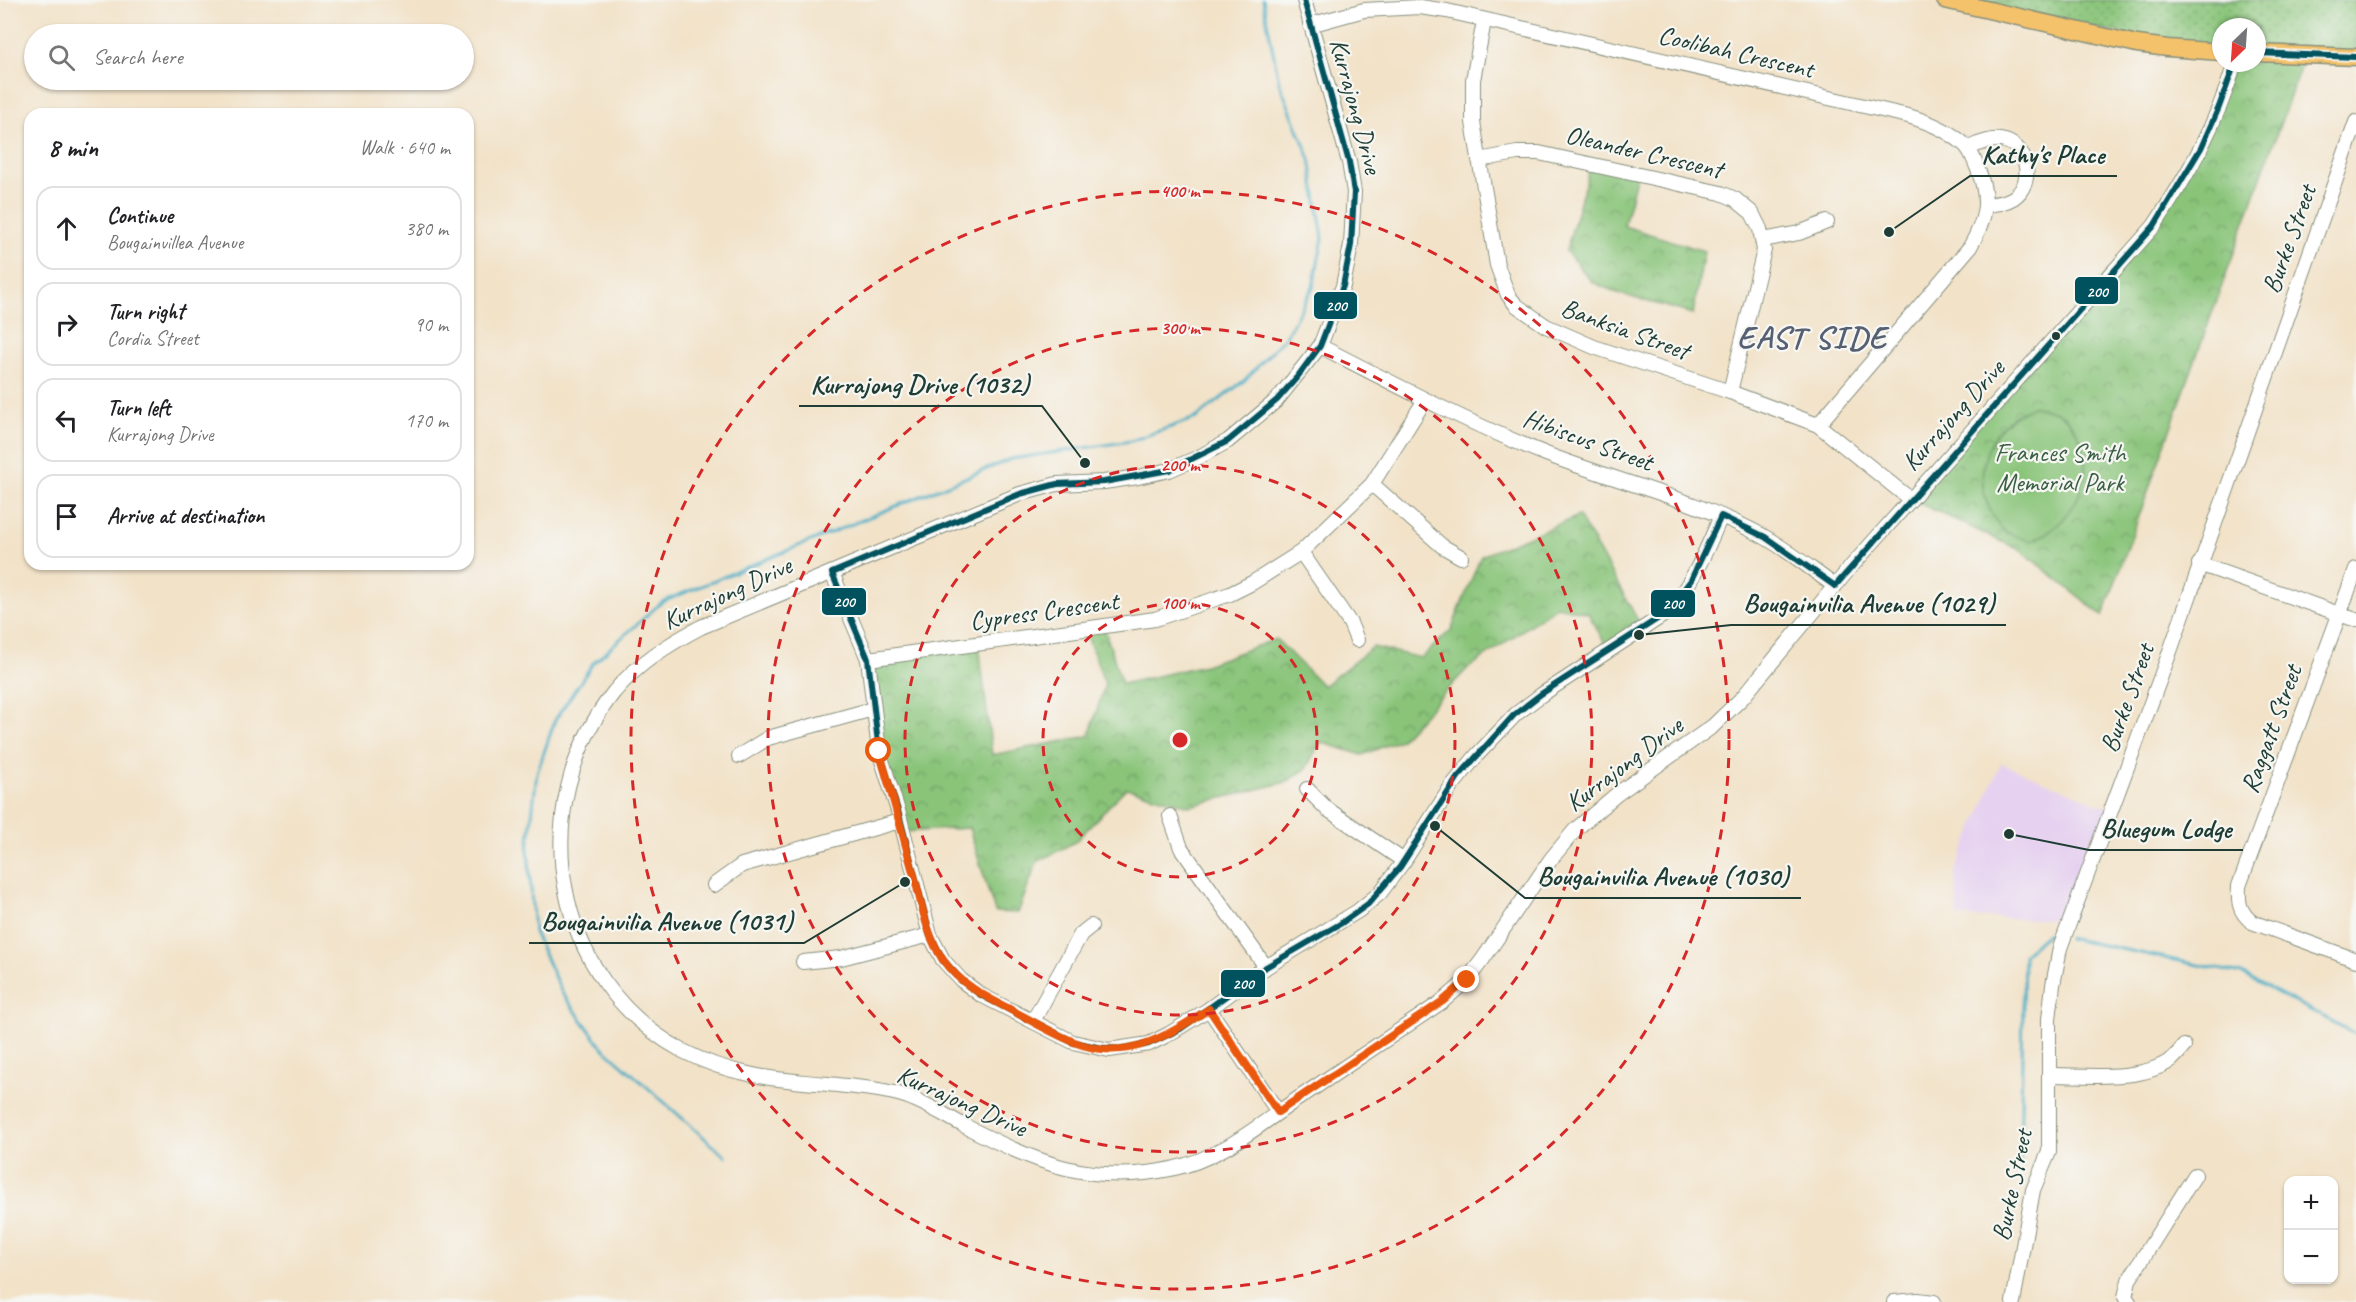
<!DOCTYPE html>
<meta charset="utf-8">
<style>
:root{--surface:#fff;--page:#f2f2f2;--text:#202124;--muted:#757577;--line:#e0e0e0}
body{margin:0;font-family:Caveat,sans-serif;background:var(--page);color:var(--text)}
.controls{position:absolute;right:18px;bottom:18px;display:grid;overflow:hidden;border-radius:12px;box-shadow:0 2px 4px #0004}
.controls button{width:54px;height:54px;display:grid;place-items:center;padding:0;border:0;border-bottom:2px solid var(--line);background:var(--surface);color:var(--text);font:30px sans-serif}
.compass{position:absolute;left:2212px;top:18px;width:54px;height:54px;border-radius:50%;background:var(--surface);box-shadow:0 2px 4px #0004;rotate:205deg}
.stop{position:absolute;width:18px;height:18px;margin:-14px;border:4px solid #ea580c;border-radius:50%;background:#fff}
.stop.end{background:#ea580c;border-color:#fff;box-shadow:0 2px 6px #0008}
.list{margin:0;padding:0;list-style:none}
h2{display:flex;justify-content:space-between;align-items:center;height:78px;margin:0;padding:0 24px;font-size:26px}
h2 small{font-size:20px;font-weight:400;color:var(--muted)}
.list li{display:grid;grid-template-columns:39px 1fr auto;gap:18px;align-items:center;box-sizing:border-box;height:84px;margin:0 12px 12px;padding:0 12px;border:2px solid var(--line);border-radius:18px}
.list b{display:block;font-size:22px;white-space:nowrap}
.list p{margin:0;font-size:20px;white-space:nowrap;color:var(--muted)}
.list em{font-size:20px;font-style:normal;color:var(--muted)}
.icon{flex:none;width:33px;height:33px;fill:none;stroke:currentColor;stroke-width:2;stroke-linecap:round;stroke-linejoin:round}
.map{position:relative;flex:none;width:2356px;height:1302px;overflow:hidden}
.search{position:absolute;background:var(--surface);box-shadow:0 2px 4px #0004;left:24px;top:24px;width:450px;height:66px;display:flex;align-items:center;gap:15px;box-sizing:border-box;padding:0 21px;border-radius:33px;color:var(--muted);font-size:22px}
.panel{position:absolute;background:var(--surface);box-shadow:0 2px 4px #0004;left:24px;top:108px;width:450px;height:462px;border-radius:18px}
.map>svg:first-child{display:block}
.built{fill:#e6d2f0}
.grass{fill:url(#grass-dots);stroke:#548056;stroke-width:1.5}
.park{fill:url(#park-crowns);stroke:#548056;stroke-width:1.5}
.garden{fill:#89c479;stroke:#548056;stroke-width:1.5}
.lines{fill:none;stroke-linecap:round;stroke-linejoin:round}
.stream{stroke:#43abc3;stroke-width:3}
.minor-casing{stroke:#88907e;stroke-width:16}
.major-casing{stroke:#88907e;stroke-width:19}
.minor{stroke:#fff;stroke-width:14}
.major{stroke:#f4c26a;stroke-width:16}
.bus-1-casing{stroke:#f6f6f2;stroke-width:10}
.bus-1{stroke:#00535e;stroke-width:6}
.route{stroke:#ea580c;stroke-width:8}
.ring{fill:none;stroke:#d62828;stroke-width:3;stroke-dasharray:10 8}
.bus-dot{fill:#1f3d34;stroke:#f6f6f2;stroke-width:2}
.labels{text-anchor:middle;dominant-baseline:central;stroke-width:4.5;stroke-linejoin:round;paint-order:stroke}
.street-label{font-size:26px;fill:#1f3d34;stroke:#f6f6f2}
.park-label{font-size:26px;fill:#3a5f45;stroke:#f6f6f2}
.district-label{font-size:32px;font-weight:bold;letter-spacing:1.5px;fill:#566072;stroke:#f6f6f2}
.centre{fill:#d62828;stroke:#f6f6f2;stroke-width:3}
.ring-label{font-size:18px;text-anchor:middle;font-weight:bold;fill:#d62828;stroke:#f6f6f2;stroke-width:4.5;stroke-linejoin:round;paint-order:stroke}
.leader{fill:none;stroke:#1f3d34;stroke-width:2}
.callout-dot{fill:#1f3d34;stroke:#f6f6f2;stroke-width:2}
.callout-label{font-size:27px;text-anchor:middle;font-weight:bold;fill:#1f3d34;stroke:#f6f6f2;stroke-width:4.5;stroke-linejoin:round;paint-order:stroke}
.line-badge{stroke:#f6f6f2;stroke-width:2}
.badge-label{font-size:16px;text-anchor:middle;font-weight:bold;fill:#fff}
</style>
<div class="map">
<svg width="2356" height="1302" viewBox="0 0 2356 1302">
<defs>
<pattern id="grass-dots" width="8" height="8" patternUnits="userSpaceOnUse" patternTransform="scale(1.5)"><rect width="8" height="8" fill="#89c479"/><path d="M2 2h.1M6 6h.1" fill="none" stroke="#6fa064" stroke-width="1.8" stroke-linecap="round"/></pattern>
<pattern id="park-crowns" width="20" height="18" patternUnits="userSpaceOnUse" patternTransform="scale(1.5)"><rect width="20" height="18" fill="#89c479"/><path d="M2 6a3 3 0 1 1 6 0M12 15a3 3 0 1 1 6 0" fill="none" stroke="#6fa064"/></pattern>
</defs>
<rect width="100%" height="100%" fill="#f6f6f2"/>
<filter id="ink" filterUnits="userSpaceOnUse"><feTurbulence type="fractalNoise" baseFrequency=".0167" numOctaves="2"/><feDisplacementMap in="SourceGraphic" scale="12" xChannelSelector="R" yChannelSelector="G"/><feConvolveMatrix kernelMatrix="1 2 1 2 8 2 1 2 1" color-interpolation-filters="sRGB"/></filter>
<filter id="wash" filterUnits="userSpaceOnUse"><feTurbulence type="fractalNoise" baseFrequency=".008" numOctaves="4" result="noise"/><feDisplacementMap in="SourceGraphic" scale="24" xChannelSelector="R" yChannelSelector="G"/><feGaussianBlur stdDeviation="1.35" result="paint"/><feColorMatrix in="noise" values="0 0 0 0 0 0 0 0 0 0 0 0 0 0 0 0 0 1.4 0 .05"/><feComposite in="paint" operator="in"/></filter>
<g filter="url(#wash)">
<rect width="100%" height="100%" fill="#f2e2c8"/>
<polygon class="built" points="2001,763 2113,810 2069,920 1958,917 1955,871"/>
<polygon class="grass" points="1945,0 2356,0 2356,57 2257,53 2257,27 2221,27 2221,52"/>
<g class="park">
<polygon points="2257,53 2305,55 2103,616 2020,550 1910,499 2179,190 2235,63 2257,63"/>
<polygon points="1591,163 1637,174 1624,226 1704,251 1693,314 1620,294 1592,282 1566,251"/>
<polygon points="1579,516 1643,629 1609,651 1588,613 1557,606 1466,670 1400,740 1362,755 1320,742 1306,769 1286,782 1190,806 1126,788 1075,842 1037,862 1018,913 995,912 969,828 902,832 879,751 868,659 979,644 992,755 1089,736 1105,684 1085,630 1104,627 1122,684 1205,665 1276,639 1323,686 1373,647 1421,658 1451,630 1481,556"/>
</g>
<path class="garden" d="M2033 407C2041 408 2049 409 2056 412 2068 417 2075 427 2080 439 2097 480 2070 527 2031 541 2022 538 2012 536 2005 531 1997 525 1993 516 1989 508 1971 468 1992 420 2033 407Z"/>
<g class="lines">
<g class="stream">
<polyline points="2068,938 2242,974 2356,1034"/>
<polyline points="726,1157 602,1047 562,993 534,932 528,849 537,773 555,720 593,663 662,602 1011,459 1131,441 1196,418 1245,380 1286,336 1313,287 1323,238 1310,159 1279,82 1263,0"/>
<polyline points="2020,1165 2024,954 2047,934 2059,936"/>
</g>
</g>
</g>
<g filter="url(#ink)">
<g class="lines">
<defs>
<g id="minor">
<path d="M1304 0 1349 162 1354 192 1351 245 1343 286 1320 346 1277 400 1228 441 1199 457 1169 470 1138 477 1104 482 1057 484 1020 494 701 627C669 644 638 663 614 692 524 806 551 980 683 1051 728 1075 777 1080 828 1084 853 1087 878 1088 902 1095 923 1101 944 1115 963 1125 1036 1162 1087 1186 1171 1169 1220 1159 1256 1127 1296 1100 1345 1067 1394 1034 1443 1001L1467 980 1483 959 1551 859 1575 830 1617 794 1713 726 1743 697 1849 569 2154 226C2190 172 2216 125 2235 63"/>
<polyline points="1484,21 1473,80 1473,122 1497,265 1508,295 1516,305 1546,326 1594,347 1730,392 1818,425 1910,499"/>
<path d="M1310 25 1364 10 1420 7 1447 11 1908 116C1929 122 1950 131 1966 146 1971 151 1974 160 1977 167 1990 198 1987 218 1970 247L1818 425"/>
<path d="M1968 148C1978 144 1989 139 2000 140 2028 143 2036 183 2013 198 2005 203 1995 204 1986 205"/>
<polyline points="1479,160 1517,153 1539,153 1721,193 1735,199 1752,213 1760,229 1764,250 1730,392"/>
<polyline points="1763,240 1799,233 1827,222"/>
<path d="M1320 346C1394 384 1468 423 1546 454 1618 482 1695 499 1763 536 1788 550 1811 569 1835 586"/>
<polyline points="1372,484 1442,546 1461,557"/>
<polyline points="1301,552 1350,623 1357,640"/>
<polyline points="2199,564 2356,620"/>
<path d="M2356 569 2239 886C2238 902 2239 912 2252 922L2356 960"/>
<path d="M832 573 868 659 879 751 898 811 930 935 943 960 961 980 981 995 1073 1042 1109 1050 1149 1044 1169 1034 1209 1009 1266 967 1358 911 1380 893 1404 861 1451 787 1477 755 1516 714 1541 695 1665 614C1692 586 1706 551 1721 516"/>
<polyline points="868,659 1155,619 1230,594 1252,583 1301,552 1372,484 1425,400"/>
<polyline points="739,756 768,738 873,709"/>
<polyline points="1307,789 1327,809 1404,861"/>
<polyline points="1170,816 1181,848 1266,967"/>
<polyline points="714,885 742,865 900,821"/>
<polyline points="803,962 841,958 930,935"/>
<polyline points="1209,1009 1278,1112"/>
<polyline points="1033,1021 1081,934 1091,926"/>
<path d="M2049 1075C2085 1075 2141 1082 2171 1060 2176 1056 2180 1051 2184 1046"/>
<polyline points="1894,1302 1918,1300 1934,1302"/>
<polyline points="2013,1302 2033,1190 2049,1152 2049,1019 2053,985 2060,948 2168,657 2356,122"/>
<polyline points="2129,1302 2125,1297 2129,1280 2195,1175"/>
</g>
<g id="major">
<polyline points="1945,0 2137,44 2168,48 2221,52"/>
<polyline points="2257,53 2356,57"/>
</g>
</defs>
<use href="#minor" class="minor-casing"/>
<use href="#major" class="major-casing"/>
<use href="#minor" class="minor"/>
<use href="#major" class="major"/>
<defs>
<g id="bus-1">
<polyline points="1304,0 1349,162 1354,192 1351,245 1343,286 1320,346 1298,376 1277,400 1228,441 1169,470 1104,482 1057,484 1020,494 832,573 868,659 879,751 898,811 930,935 943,960 961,980 981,995 1073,1042 1101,1048 1120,1049 1148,1044 1180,1029 1266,967 1340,924 1368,904 1400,867 1458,777 1514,715 1541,694 1665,614 1691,580 1721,516 1765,537 1835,586 2154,226 2201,148 2219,107 2235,63"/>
<polyline points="2257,53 2356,57"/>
</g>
</defs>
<use href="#bus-1" class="bus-1-casing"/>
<use href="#bus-1" class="bus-1"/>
</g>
</g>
<g class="lines" filter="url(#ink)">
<path class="route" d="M879 751C892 793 903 836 915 879 922 906 927 936 943 960 961 986 990 999 1017 1013 1035 1023 1054 1034 1074 1042 1127 1063 1165 1037 1209 1009L1278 1112 1443 1001 1467 980"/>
</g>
<g class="ring">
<circle cx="1180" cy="740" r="137"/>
<circle cx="1180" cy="740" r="275"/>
<circle cx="1180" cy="740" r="412"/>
<circle cx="1180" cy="740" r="549"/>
</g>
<circle class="bus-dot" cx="2056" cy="336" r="5"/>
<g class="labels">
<g class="street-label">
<text transform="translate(1736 52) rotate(13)">Coolibah Crescent</text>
<text transform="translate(1356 106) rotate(75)">Kurrajong Drive</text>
<text transform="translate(1644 152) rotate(13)">Oleander Crescent</text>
<text transform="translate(2289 239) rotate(-70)">Burke Street</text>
<text transform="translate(1625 329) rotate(20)">Banksia Street</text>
<text transform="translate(1953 415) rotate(-48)">Kurrajong Drive</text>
<text transform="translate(1588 440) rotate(20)">Hibiscus Street</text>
<text transform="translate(727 593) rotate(-25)">Kurrajong Drive</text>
<text transform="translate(1044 611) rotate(-8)">Cypress Crescent</text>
<text transform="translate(2127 698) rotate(-70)">Burke Street</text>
<text transform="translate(2271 729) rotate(-70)">Raggatt Street</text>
<text transform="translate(1624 764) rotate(-37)">Kurrajong Drive</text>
<text transform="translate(962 1101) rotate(24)">Kurrajong Drive</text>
<text transform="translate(2012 1185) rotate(-78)">Burke Street</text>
</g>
<g class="park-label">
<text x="2060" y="452">Frances Smith<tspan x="2060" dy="30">Memorial Park</tspan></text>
</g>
<g class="district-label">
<text x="1812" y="337">EAST SIDE</text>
</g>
</g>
<circle cx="1180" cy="740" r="9" class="centre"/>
<g class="ring-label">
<text x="1180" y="197">400 m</text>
<text x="1180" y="334">300 m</text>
<text x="1180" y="471">200 m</text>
<text x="1180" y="609">100 m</text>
</g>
<path class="leader" d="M1889 232L1970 176H2117M1085 463L1042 406H799M1639 635L1731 625H2006M2009 834L2089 850H2243M1435 826L1525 898H1801M905 882L804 943H529"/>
<g class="callout-dot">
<circle cx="1889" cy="232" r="6"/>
<circle cx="1085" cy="463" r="6"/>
<circle cx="1639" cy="635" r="6"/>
<circle cx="2009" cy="834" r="6"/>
<circle cx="1435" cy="826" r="6"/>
<circle cx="905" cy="882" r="6"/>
</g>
<g class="callout-label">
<text x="2043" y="163">Kathy's Place</text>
<text x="920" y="393">Kurrajong Drive (1032)</text>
<text x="1869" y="612">Bougainvilia Avenue (1029)</text>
<text x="2166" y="837">Bluegum Lodge</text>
<text x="1663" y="885">Bougainvilia Avenue (1030)</text>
<text x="667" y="930">Bougainvilia Avenue (1031)</text>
</g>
<g class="line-badge">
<rect x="2074" y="276" width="45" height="29" rx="6" fill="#00535e"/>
<rect x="1313" y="291" width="45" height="29" rx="6" fill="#00535e"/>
<rect x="821" y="587" width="46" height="29" rx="6" fill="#00535e"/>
<rect x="1650" y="589" width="46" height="29" rx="6" fill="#00535e"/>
<rect x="1220" y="969" width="46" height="29" rx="6" fill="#00535e"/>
</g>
<g class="badge-label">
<text x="2097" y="297">200</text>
<text x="1336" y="311">200</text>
<text x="844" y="607">200</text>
<text x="1673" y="609">200</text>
<text x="1243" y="989">200</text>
</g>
</svg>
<div class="controls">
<button>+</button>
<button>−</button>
</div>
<svg class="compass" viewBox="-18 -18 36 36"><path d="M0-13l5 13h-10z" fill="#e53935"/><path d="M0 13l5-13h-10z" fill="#757577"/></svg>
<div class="stop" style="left:879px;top:751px"></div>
<div class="stop end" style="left:1467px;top:980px"></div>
<div class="search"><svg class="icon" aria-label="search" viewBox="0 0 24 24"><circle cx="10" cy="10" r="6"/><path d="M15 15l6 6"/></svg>Search here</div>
<section class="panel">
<h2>8 min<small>Walk · 640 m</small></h2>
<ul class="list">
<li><svg class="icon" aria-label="ahead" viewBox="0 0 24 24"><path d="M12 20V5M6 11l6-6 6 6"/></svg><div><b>Continue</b><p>Bougainvillea Avenue</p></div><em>380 m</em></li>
<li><svg class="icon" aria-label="right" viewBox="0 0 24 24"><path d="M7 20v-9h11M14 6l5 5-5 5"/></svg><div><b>Turn right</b><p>Cordia Street</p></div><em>90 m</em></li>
<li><svg class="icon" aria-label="left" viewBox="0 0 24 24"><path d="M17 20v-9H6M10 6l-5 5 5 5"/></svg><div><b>Turn left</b><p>Kurrajong Drive</p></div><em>170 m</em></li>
<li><svg class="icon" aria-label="arrive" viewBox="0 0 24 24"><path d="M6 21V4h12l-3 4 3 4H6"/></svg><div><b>Arrive at destination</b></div></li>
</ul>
</section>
</div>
